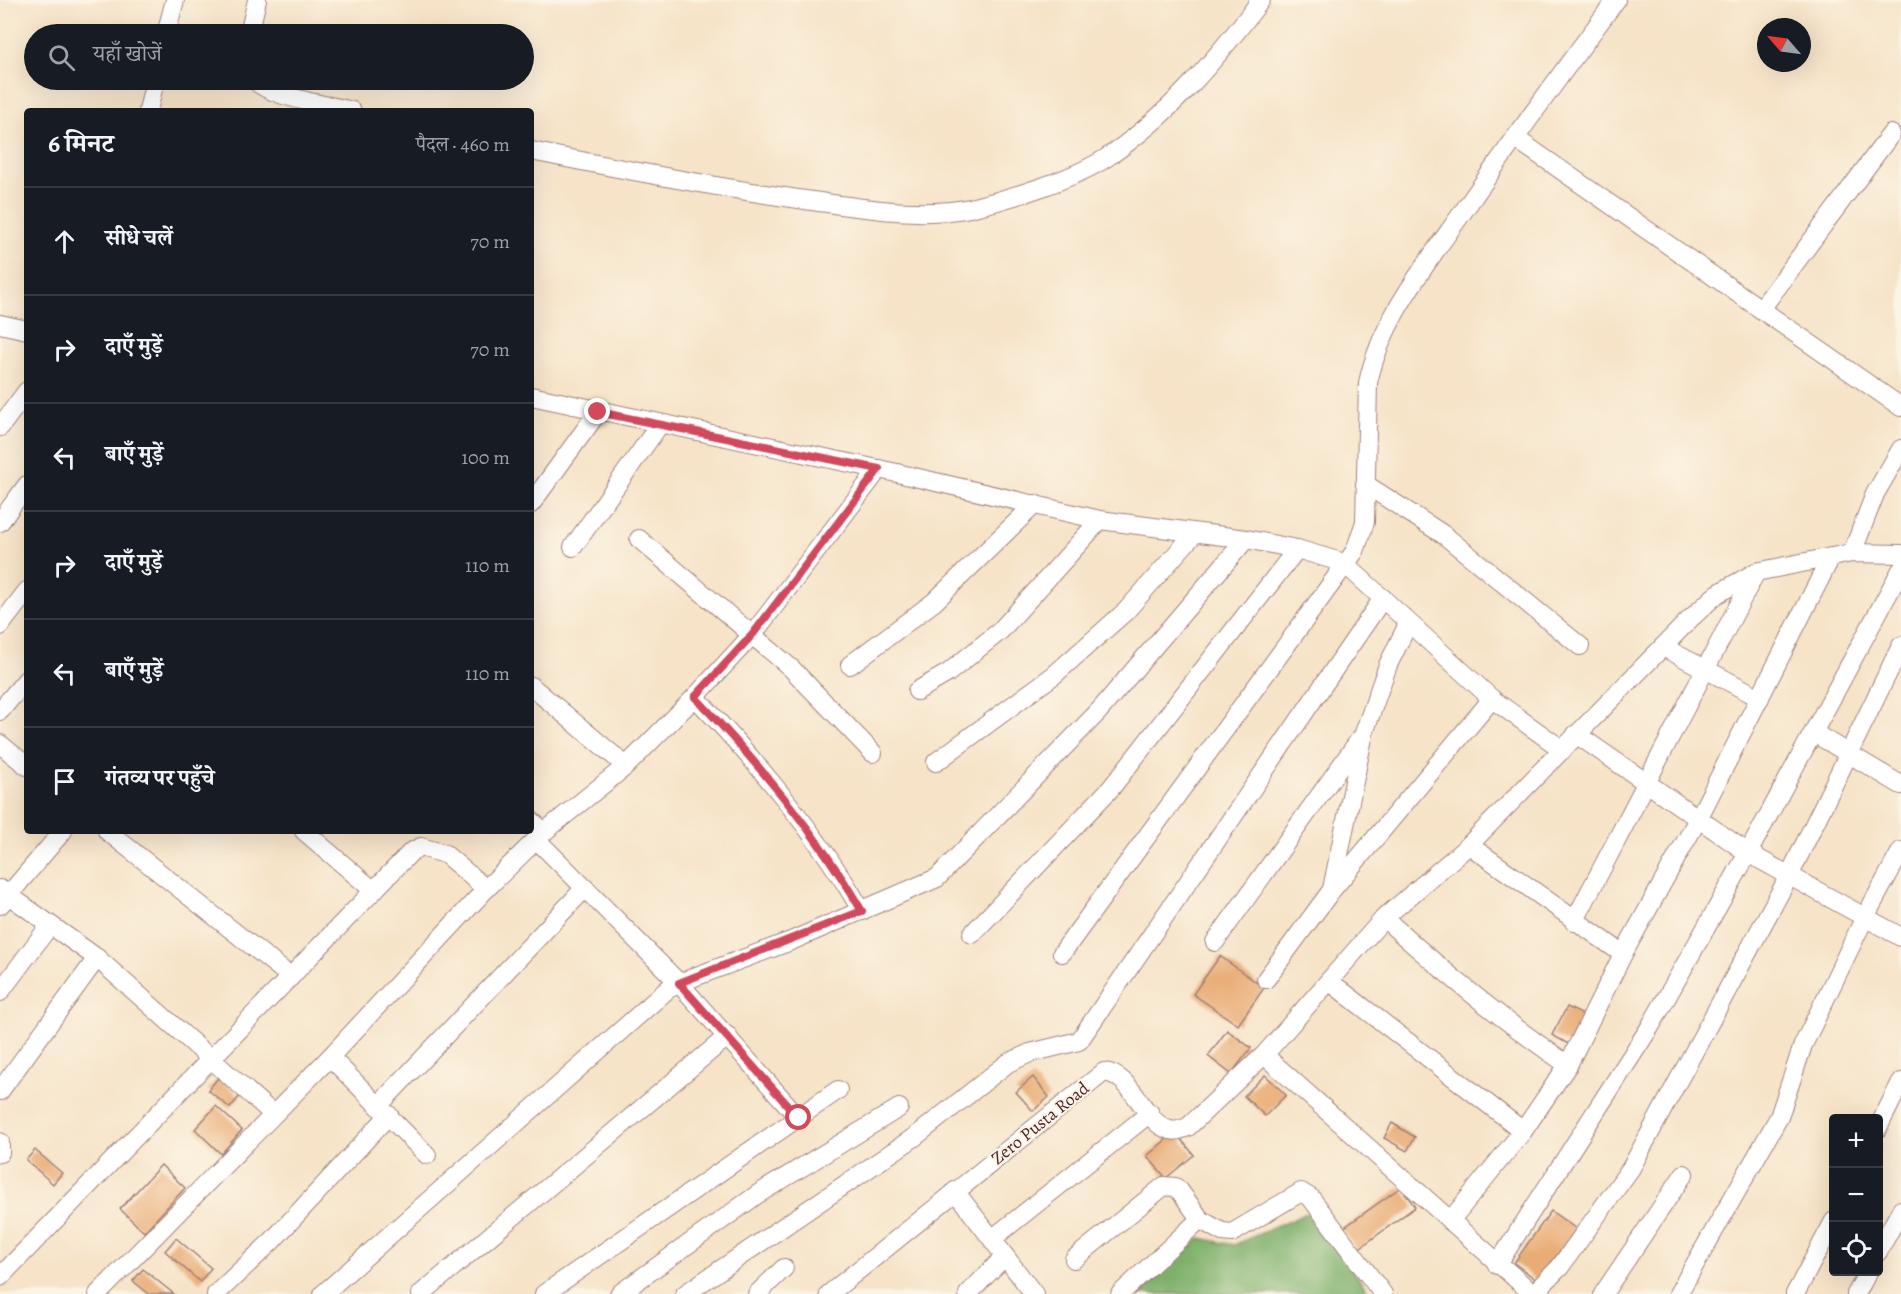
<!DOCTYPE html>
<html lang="hi">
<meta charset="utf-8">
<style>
:root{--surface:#171b24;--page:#20242c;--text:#f1f3f6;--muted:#9ea1a6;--line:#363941}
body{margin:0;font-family:Alegreya,"Noto Serif Devanagari",serif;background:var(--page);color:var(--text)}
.controls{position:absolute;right:18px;bottom:18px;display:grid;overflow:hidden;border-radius:6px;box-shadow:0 6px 24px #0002}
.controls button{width:54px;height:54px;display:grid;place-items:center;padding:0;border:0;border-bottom:2px solid var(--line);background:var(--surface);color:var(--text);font:30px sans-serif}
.compass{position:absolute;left:1757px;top:18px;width:54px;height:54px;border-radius:50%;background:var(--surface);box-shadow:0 6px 24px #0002;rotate:298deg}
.stop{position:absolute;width:18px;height:18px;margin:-14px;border:4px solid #d1495b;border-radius:50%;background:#fff}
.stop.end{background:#d1495b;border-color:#fff;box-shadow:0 2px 6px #0008}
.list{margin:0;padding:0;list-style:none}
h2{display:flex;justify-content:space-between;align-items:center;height:78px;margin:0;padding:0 24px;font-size:26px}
h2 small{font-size:20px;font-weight:400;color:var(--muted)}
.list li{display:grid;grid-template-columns:39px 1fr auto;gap:18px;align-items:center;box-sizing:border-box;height:108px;padding:0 24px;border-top:2px solid var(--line)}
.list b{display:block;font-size:22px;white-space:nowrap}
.list em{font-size:20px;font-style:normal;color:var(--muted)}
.icon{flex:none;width:33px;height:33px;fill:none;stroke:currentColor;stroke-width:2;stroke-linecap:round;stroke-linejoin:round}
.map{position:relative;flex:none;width:1901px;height:1294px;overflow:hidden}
.search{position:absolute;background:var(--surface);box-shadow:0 6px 24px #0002;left:24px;top:24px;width:510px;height:66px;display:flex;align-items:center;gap:15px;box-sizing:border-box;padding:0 21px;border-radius:33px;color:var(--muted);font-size:22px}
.panel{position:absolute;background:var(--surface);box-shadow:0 6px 24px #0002;left:24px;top:108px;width:510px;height:726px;border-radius:6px}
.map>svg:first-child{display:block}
.forest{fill:#7eb06a;stroke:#64684a;stroke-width:1.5}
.building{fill:#e9ac74}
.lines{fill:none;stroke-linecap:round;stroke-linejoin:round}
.minor-casing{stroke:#a0817a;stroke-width:20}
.minor{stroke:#fff;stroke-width:18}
.route{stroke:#d1495b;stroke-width:8}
.labels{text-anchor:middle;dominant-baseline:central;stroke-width:4.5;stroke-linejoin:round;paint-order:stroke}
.street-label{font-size:18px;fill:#4a1f2b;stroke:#fcf5e5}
</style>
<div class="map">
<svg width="1901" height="1294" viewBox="0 0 1901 1294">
<rect width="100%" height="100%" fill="#fcf5e5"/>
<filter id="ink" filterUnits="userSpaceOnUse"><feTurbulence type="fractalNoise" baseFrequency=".0167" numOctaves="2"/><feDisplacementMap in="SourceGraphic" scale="12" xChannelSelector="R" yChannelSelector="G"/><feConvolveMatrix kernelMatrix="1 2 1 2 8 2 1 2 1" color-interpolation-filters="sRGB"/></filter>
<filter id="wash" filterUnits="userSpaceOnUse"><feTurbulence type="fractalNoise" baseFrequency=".008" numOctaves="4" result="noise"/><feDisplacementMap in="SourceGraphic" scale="24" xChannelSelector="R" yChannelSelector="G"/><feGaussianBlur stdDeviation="1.35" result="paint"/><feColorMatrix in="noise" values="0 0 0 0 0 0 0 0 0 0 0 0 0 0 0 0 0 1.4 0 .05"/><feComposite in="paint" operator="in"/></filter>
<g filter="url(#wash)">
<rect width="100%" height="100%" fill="#f6e3c8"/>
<polygon class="forest" points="1310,1212 1370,1294 1139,1294 1200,1238 1234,1245"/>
<g id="blocks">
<g class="building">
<polygon points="1220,956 1264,988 1238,1025 1193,994"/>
<polygon points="1567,1007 1585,1016 1570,1045 1552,1035"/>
<polygon points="1227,1030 1251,1048 1231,1074 1208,1056"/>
<polygon points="1265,1075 1286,1095 1265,1116 1244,1096"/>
<polygon points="1033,1077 1049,1097 1033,1111 1016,1092"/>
<polygon points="218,1078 240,1096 230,1108 208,1090"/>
<polygon points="216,1106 242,1130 221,1154 195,1129"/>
<polygon points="1392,1123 1415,1137 1407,1151 1384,1138"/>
<polygon points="1175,1132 1194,1155 1166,1178 1147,1156"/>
<polygon points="35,1150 62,1173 53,1184 26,1160"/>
<polygon points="161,1165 185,1188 144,1232 120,1209"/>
<polygon points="1401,1187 1415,1207 1357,1250 1342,1229"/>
<polygon points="1551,1211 1576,1229 1538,1281 1514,1263"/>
<polygon points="176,1238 211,1268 200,1282 165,1251"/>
<polygon points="143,1269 174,1294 149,1294 133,1281"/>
</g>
</g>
</g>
<g filter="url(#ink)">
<use href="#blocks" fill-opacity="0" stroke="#a0817a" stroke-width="1.5"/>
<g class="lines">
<defs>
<g id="minor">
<polyline points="166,34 175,0"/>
<polyline points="249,34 257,0"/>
<path d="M255 80C268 97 330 105 352 111"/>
<polyline points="148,111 155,80"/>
<polyline points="1515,138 1901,407"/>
<path d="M531 151C625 170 718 188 812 201 862 208 920 218 970 208 1009 199 1074 179 1106 158 1169 116 1216 59 1261 0"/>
<polyline points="1761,309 1891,134"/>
<polyline points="0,324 27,330"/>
<polyline points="531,396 897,473 1100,520 1246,539 1297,549 1344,563 1492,699 1563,750"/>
<polyline points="0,427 27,391"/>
<polyline points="1365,484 1444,535 1580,646"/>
<polyline points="531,504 598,412"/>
<polyline points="0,522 27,485"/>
<polyline points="639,539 791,668 873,753"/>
<polyline points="573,547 660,424"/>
<polyline points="1852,553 1875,494 1901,449"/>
<polyline points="0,626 27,591"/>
<polyline points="1663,647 1760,698"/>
<polyline points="850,665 934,602 1035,504"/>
<polyline points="531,686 626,766"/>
<polyline points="917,691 948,673 1000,631 1100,520"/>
<path d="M695 697C758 763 816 832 862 911"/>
<polyline points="0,711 27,679"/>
<polyline points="1814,733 1901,785"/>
<polyline points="1576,734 1748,853 1901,937"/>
<polyline points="0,744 27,766"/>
<polyline points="936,762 1054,675 1126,611 1194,534"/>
<polyline points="531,820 544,832"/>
<polyline points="107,831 291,977"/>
<polyline points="304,831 374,891"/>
<polyline points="537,840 679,983 799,1118"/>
<polyline points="1469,845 1623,954"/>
<polyline points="0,889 97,958 273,1114"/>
<polyline points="1332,889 1364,733 1388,665 1408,624"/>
<polyline points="0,905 63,831"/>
<path d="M1384 918C1443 972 1502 1020 1568 1065"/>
<polyline points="1574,922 1756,572"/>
<polyline points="972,934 1111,788 1297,549"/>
<polyline points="1215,942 1360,739"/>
<path d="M1062 953 1355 551 1365 522 1368 383C1381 321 1424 267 1460 216 1511 143 1563 71 1616 0"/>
<polyline points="1266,979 1331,891 1492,699"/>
<polyline points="1329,981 1523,1131"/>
<polyline points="0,992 50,925"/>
<polyline points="1264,1055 1533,1294"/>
<polyline points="330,1057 427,1155"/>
<polyline points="0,1091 97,958"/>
<polyline points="379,1105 585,888"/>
<polyline points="1878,1128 1901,1082"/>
<polyline points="0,1142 0,1153"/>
<polyline points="955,1191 1034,1294"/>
<polyline points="1450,1221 1523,1131 1568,1065 1623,954 1698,819 1831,557"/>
<polyline points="992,1239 1150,1113"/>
<polyline points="1878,1252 1901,1210"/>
<polyline points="1074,1259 1164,1186 1175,1187 1179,1190 1201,1220"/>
<polyline points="1497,1265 1650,1027 1748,853 1901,570"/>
<polyline points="0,1277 411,852 421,847 445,854 486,889"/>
<polyline points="98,1294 330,1057 486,889 544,832 626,766 695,697 753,634 879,469"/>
<polyline points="216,1294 272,1241 389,1115"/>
<polyline points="323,1294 668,989 694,977 791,941 937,878 1099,711 1246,539"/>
<polyline points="421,1294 728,1036"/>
<polyline points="544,1294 838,1090"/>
<polyline points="619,1294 758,1194 899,1108"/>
<polyline points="685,1294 916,1136 1008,1063 1030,1053 1079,1041 1383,598"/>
<polyline points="757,1294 784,1268"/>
<path d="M829 1294 1104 1072C1134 1075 1144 1124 1170 1130 1176 1132 1182 1129 1188 1127L1264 1055 1384 918 1469 845 1689 620 1717 594 1756 572 1852 553 1901 554"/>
<polyline points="968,1294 1004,1257"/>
<polyline points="1120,1294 1197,1222 1201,1220 1222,1232 1232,1233 1301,1192 1311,1198 1383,1294"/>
<polyline points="1533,1294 1560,1267 1631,1168 1789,876 1901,646"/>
<polyline points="1603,1294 1684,1174"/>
<polyline points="1678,1294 1779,1117 1803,1045 1864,919 1901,851"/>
<polyline points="1795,1294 1834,1221"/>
<polyline points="1856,1294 1868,1272"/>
</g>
</defs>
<use href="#minor" class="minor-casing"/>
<use href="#minor" class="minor"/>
</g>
</g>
<g class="lines" filter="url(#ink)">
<path class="route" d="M598 412 879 469 753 634 695 697C758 763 816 832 862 911L679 983 799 1118"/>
</g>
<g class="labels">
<g class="street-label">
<text transform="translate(1040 1123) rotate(-39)">Zero Pusta Road</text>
</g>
</g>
</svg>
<div class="controls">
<button>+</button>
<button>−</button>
<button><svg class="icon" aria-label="locate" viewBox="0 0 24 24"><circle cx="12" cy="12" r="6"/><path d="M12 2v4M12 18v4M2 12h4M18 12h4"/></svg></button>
</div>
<svg class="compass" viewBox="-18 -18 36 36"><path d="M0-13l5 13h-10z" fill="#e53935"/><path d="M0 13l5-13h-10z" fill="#9ea1a6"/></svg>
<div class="stop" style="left:799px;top:1118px"></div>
<div class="stop end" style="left:598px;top:412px"></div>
<div class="search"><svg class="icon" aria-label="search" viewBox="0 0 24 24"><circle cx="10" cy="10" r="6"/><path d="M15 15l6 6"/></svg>यहाँ खोजें</div>
<section class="panel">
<h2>6 मिनट<small>पैदल · 460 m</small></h2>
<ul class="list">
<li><svg class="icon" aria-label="ahead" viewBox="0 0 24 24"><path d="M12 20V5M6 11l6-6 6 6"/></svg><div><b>सीधे चलें</b></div><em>70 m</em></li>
<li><svg class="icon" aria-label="right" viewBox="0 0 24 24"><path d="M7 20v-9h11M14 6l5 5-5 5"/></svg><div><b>दाएँ मुड़ें</b></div><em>70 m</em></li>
<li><svg class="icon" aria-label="left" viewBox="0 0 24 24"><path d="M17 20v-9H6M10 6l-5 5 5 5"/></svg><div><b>बाएँ मुड़ें</b></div><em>100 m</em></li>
<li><svg class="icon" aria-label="right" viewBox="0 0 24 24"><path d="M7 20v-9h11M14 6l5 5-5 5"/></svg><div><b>दाएँ मुड़ें</b></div><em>110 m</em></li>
<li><svg class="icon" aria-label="left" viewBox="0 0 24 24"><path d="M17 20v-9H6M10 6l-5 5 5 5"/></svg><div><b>बाएँ मुड़ें</b></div><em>110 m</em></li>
<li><svg class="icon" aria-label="arrive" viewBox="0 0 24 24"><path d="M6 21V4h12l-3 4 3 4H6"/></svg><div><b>गंतव्य पर पहुँचे</b></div></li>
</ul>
</section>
</div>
